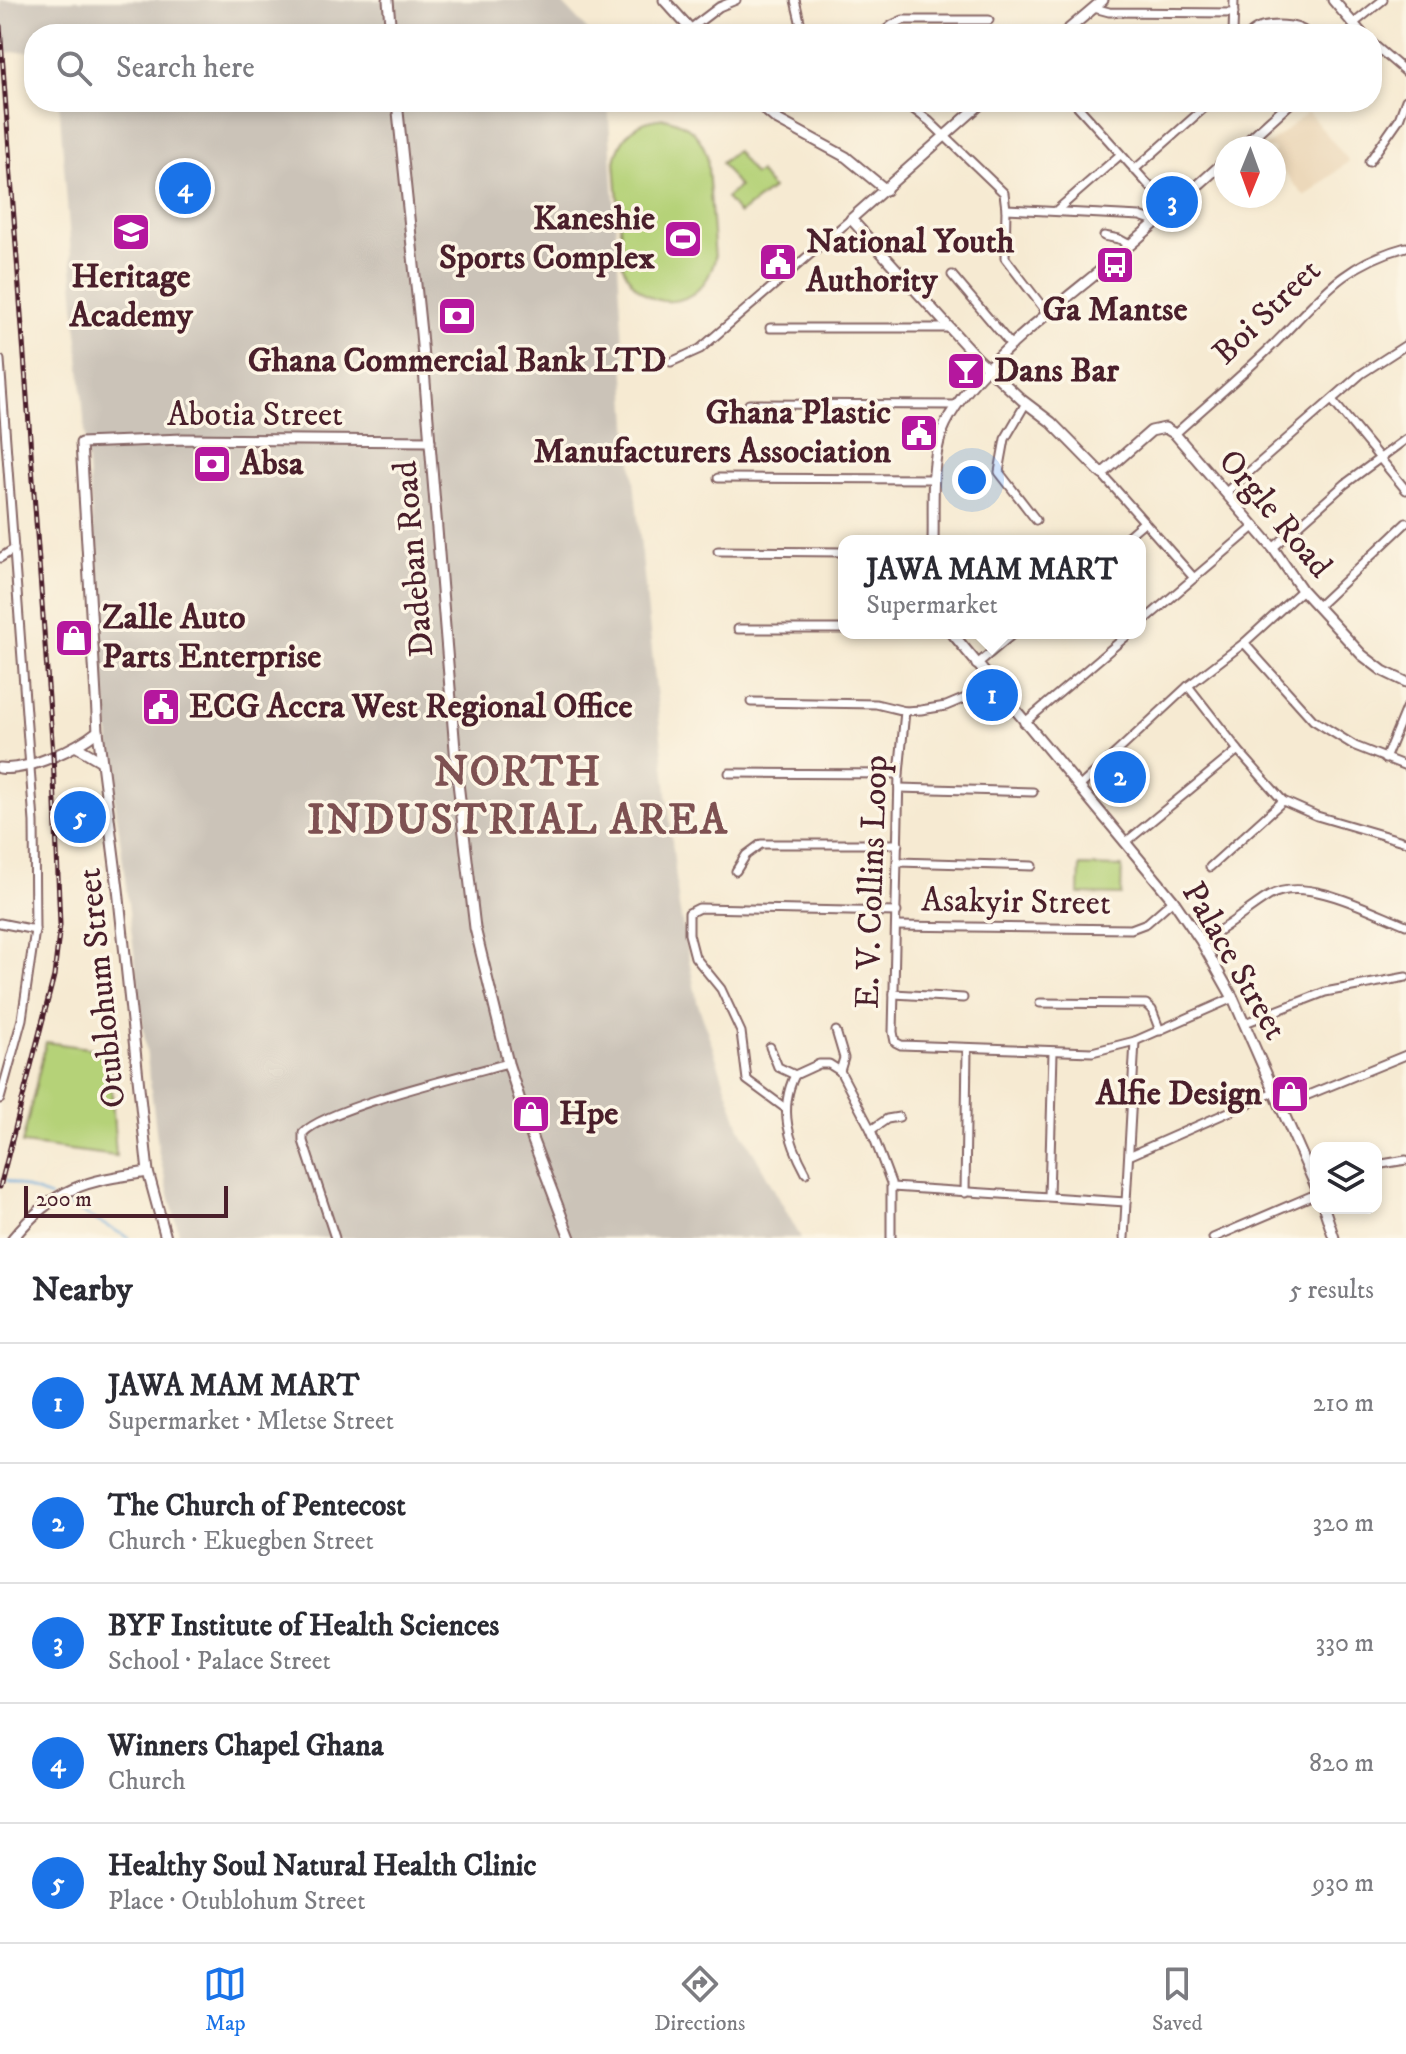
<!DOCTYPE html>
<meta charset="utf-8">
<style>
:root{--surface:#fff;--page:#f2f2f3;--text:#2b2b33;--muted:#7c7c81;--line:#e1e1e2;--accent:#1a73e8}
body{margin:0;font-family:"IM FELL DW Pica",serif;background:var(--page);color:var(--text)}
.controls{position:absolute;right:24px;bottom:24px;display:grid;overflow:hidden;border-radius:16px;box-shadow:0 4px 12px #0003}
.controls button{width:72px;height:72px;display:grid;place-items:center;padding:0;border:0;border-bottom:2px solid var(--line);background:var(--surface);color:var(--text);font:40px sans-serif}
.compass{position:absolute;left:1214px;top:136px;width:72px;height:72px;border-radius:50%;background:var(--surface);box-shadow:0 4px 12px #0003;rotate:181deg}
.scale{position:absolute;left:24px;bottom:20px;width:204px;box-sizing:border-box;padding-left:8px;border:4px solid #4a1f2b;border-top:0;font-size:22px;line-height:28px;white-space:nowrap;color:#4a1f2b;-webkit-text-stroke:6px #fcf5e5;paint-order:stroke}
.you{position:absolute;left:972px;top:480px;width:28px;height:28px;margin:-20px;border:6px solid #fff;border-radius:50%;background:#1a73e8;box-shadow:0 0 0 12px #1a73e833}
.badge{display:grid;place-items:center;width:52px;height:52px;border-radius:50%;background:var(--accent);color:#fff;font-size:26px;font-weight:700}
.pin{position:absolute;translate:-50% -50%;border:4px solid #fff;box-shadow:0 2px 8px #0006}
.popup{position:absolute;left:838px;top:535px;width:308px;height:104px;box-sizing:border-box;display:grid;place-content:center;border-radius:16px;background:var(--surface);filter:drop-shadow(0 2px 6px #0005);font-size:26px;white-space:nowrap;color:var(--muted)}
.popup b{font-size:30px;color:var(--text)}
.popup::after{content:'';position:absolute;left:50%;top:100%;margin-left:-16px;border:16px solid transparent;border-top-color:var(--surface)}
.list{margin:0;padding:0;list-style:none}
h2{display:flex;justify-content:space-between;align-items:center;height:104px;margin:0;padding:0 32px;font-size:34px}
h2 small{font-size:26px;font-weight:400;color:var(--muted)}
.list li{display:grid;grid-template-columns:52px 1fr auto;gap:24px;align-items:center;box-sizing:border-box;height:120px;padding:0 32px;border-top:2px solid var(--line)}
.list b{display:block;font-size:30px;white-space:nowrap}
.list p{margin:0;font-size:26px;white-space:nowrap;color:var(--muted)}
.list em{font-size:26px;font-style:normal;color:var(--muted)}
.icon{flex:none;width:44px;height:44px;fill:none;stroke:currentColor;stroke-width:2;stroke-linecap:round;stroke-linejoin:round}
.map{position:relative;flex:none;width:1406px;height:1238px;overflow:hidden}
.search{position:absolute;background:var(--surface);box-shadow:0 4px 12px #0003;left:24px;right:24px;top:24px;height:88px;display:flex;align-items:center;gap:20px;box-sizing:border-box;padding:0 28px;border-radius:32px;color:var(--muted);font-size:30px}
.sheet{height:704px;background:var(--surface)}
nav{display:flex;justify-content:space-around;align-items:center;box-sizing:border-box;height:112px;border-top:2px solid var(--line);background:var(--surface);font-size:22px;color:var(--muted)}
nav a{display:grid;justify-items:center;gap:4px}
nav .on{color:var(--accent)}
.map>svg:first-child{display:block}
.built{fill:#ecd8ba}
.industrial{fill:#cbc3b8}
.green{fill:#b5d278;stroke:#807852;stroke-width:2}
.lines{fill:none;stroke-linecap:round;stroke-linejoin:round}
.stream{stroke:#67a7da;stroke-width:2}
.minor-casing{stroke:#866665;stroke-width:11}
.tertiary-casing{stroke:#866665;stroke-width:13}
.minor{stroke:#fff;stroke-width:7}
.tertiary{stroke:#fff;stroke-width:9}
.rail-casing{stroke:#4a1f2b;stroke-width:5}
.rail{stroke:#fcf5e5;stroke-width:2;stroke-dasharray:6;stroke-linecap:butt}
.labels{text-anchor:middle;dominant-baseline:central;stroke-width:7;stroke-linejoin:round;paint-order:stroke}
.poi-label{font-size:34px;font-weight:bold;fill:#4a1f2b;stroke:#fcf5e5;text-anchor:start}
.street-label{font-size:34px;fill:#4a1f2b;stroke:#fcf5e5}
.district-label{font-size:42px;font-weight:bold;letter-spacing:2px;fill:#7e5152;stroke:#fcf5e5}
</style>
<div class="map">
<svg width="1406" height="1238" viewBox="0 0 1406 1238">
<rect width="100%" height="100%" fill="#fcf5e5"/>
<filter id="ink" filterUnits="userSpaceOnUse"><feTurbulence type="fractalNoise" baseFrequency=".0125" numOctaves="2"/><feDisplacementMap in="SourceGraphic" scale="16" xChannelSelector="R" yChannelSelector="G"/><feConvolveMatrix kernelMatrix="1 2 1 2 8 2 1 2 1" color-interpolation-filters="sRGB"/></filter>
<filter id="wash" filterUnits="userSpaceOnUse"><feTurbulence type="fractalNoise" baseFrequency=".006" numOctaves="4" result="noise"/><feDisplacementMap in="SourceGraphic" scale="32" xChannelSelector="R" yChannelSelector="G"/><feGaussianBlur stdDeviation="1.8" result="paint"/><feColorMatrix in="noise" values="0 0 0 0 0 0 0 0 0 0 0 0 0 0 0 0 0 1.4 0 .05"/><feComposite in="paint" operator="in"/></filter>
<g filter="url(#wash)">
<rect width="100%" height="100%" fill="#f6ead2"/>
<polygon class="built" points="1308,112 1349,161 1305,197 1274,160 1274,148 1264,148"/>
<g class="industrial">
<polygon points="0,0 559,0 591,34 34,34 34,51 0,53"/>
<polygon points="59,102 608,102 628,424 679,907 697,1001 740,1128 801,1238 180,1238 159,1154 112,774"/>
</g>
<g class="green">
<path d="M665 118C688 124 699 133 707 155L715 259C702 312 643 316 623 266L615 162C620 134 637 120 665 118Z"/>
<polygon points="736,151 754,175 759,172 772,189 739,214 726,198 739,187 721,163"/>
<polygon points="1080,866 1122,867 1121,895 1079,894"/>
<polygon points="46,1042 109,1051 116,1156 22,1144"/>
</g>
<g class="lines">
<g class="stream">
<polyline points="6,1180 50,1197"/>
<polyline points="60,1201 129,1238"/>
</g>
</g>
</g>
<g filter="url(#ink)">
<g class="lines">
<defs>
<g id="minor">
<polyline points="795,0 803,34"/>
<polyline points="1094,8 1109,12 1234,13"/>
<polyline points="1353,24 1383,0"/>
<polyline points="690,29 719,7 736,0"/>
<polyline points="881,34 892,25 903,20 989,20"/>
<polyline points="1233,34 1234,0"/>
<path d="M1250 34C1260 22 1297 22 1308 34"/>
<polyline points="1372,43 1406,72"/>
<polyline points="904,102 929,121 1004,193 1006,209 1005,258 1048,314"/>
<polyline points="1074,102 1171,210"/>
<polyline points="1369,162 1399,119 1406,100"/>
<polyline points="1134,170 1211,102"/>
<polyline points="1006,209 1140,216 1157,222"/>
<polyline points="1057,210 1120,155"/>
<polyline points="1104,236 1119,239 1130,245"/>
<polyline points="952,275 1012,346"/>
<polyline points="770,328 949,328"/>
<polyline points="0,360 34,822 35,930 22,1019 0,1099"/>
<polyline points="671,362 700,349 851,219"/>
<polyline points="1332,400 1406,490"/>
<polyline points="1026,403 1005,439 999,472 1036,520"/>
<polyline points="749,404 957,405"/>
<path d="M1175 434C1207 405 1240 377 1271 347 1317 302 1339 265 1406 247"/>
<polyline points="1102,474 1194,578"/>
<polyline points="718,478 934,479"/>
<polyline points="1225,493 1361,374 1406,345"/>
<polyline points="1122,541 1144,522"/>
<polyline points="1273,548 1345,484 1406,439"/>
<polyline points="718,551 844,552"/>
<polyline points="0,558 14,549"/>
<polyline points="1318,606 1406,523"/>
<polyline points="1140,624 1254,527"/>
<polyline points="738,629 844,629"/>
<polyline points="1244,643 1313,720 1355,746 1406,766"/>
<polyline points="976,665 1014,633"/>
<polyline points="1188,686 1238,750 1283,801 1317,816 1406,842"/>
<polyline points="751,702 876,704 905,711 921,710 946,706 994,686"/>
<polyline points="905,711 899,774 893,1032 895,1042 901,1045 1092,1052 1135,1041 1233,998"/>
<polyline points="1024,723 1130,633"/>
<polyline points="1385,759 1406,708"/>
<polyline points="729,773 899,774"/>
<polyline points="1079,787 1188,686 1244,643 1302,590"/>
<polyline points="899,788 1033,792"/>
<polyline points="1126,842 1238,750"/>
<polyline points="898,862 1032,866"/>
<polyline points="1210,867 1283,801"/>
<polyline points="736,871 746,855 761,844 898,844"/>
<polyline points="0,923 35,930"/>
<polyline points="896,926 1131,929 1147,923 1173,900"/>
<path d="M1201 941C1226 929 1246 910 1269 896 1305 875 1370 911 1406 925"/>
<polyline points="894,994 963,998"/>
<polyline points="1040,1003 1146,1004 1152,1010 1160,1031"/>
<polyline points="1245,1023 1325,992 1406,977"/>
<polyline points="836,1031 844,1058 840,1071"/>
<polyline points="770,1047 778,1067 795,1075"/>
<polyline points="1281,1106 1406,1055"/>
<polyline points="785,1108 747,1080 741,1032 721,989 695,957 689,934 689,913 699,908 897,912"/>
<polyline points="871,1130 887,1119 899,1117"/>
<polyline points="1131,1155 1274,1092"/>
<polyline points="1376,1165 1406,1160"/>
<path d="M806 1173C789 1142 778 1109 795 1075L819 1064H829L840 1071 871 1130 891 1183V1238"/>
<polyline points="892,1187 1126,1202"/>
<polyline points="965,1193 967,1048"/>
<polyline points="1049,1196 1053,1052"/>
<path d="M335 1238 303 1141V1133C326 1108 468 1074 508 1063"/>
<polyline points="1124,1238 1135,1041"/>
<polyline points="1213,1238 1316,1194"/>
</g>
<g id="tertiary">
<polyline points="388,0 391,34"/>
<polyline points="664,0 695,34"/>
<polyline points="1333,0 1362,34"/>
<polyline points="1063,34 1103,0"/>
<polyline points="397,102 421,333 457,774 475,928 508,1063 533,1141 570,1238"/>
<polyline points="756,102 776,119 846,157 886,190"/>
<polyline points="983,102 851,219 977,358 1022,400 1051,422 1102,474 1151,431 1165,428 1175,434 1273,548 1302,590 1362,655 1383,671 1406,682"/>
<polyline points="1240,148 1291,102"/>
<path d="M933 541C934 508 930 463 942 432 964 374 1059 305 1107 265 1147 230 1187 196 1226 160"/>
<polyline points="952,633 1173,900 1201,941 1233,998 1316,1187"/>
<polyline points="77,747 101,761"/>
<path d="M0 768C27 772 77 748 98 731"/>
<polyline points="1324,1208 1334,1238"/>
<path d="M13 1238C55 1187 85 1181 148 1172"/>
<polyline points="166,1238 148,1172 118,889 98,731 81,443 183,439 430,441"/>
</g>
</defs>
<use href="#minor" class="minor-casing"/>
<use href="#tertiary" class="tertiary-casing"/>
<use href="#minor" class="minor"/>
<use href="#tertiary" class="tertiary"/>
<defs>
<polyline id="rail" points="0,26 53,754 60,925 54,976 0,1187"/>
</defs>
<use href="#rail" class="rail-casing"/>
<use href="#rail" class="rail"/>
</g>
</g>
<defs>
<symbol id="school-square" viewBox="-11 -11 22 22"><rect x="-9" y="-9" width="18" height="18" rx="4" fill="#b5179e" stroke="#fcf5e5"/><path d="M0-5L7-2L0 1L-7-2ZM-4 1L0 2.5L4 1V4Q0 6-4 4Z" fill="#fff"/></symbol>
<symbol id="stadium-square" viewBox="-11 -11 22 22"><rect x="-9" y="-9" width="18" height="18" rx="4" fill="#b5179e" stroke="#fcf5e5"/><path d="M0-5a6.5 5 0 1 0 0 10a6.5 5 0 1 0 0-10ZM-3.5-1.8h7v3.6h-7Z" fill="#fff"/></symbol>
<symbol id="civic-square" viewBox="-11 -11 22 22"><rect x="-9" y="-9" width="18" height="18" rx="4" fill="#b5179e" stroke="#fcf5e5"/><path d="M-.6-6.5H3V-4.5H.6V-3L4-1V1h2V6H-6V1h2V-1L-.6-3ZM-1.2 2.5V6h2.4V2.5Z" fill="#fff"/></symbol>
<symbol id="bus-square" viewBox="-11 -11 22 22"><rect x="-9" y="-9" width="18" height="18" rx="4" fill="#b5179e" stroke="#fcf5e5"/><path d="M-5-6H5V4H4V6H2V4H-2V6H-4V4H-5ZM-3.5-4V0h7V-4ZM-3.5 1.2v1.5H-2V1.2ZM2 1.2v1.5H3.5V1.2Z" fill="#fff"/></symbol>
<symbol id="bank-square" viewBox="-11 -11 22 22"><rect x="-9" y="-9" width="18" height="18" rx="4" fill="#b5179e" stroke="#fcf5e5"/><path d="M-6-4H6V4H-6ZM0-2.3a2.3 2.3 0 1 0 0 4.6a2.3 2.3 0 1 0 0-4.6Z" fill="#fff"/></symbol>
<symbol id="bar-square" viewBox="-11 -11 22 22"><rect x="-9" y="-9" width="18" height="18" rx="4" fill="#b5179e" stroke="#fcf5e5"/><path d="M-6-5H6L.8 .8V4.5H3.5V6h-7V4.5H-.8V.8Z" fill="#fff"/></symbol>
<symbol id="shop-square" viewBox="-11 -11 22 22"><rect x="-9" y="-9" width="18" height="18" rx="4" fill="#b5179e" stroke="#fcf5e5"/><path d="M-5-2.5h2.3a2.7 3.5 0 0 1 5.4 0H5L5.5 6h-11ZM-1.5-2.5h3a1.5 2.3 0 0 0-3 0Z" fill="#fff"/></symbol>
</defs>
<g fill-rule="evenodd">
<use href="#school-square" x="109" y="210" width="44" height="44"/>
<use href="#stadium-square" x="661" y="217" width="44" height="44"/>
<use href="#civic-square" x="756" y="240" width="44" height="44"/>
<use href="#bus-square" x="1093" y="243" width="44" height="44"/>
<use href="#bank-square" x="435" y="294" width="44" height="44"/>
<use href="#bar-square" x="944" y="349" width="44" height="44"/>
<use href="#civic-square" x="897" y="411" width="44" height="44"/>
<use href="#bank-square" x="190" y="442" width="44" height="44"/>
<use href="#shop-square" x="52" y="616" width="44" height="44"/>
<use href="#civic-square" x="139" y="685" width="44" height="44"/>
<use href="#shop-square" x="1268" y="1072" width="44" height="44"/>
<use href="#shop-square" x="509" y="1092" width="44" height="44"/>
</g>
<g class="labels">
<g class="poi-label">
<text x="655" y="219" text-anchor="end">Kaneshie<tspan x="655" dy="39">Sports Complex</tspan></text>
<text x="806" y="242">National Youth<tspan x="806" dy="39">Authority</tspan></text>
<text x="131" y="277" text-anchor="middle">Heritage<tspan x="131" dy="39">Academy</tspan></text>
<text x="1115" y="310" text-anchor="middle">Ga Mantse</text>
<text x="457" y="361" text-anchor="middle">Ghana Commercial Bank LTD</text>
<text x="994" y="371">Dans Bar</text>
<text x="891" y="413" text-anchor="end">Ghana Plastic<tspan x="891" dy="39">Manufacturers Association</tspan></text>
<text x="240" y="464">Absa</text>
<text x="102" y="618">Zalle Auto<tspan x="102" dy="39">Parts Enterprise</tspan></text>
<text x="189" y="707">ECG Accra West Regional Office</text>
<text x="1262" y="1094" text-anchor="end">Alfie Design</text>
<text x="559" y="1114">Hpe</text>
</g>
<g class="street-label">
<text transform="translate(1267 312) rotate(-44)">Boi Street</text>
<text x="255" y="415">Abotia Street</text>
<text transform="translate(1275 514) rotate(50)">Orgle Road</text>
<text transform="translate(414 559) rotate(-95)">Dadeban Road</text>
<text transform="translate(872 882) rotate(-88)">E. V. Collins Loop</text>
<text transform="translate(1016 902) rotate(1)">Asakyir Street</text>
<text transform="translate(1234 961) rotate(60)">Palace Street</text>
<text transform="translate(102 988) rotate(-96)">Otublohum Street</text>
</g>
<g class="district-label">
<text x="518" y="773">NORTH<tspan x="518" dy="48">INDUSTRIAL AREA</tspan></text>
</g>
</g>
</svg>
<div class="controls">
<button><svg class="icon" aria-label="layers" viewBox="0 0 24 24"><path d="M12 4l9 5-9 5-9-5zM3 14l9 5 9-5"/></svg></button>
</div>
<svg class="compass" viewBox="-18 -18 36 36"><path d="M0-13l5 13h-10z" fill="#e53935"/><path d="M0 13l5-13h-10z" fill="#7c7c81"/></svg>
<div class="scale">200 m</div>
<div class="you"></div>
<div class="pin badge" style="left:992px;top:695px">1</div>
<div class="popup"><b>JAWA MAM MART</b>Supermarket</div>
<div class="pin badge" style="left:1120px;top:777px">2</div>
<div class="pin badge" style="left:1172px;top:202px">3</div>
<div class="pin badge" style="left:185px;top:188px">4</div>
<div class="pin badge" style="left:80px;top:817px">5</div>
<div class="search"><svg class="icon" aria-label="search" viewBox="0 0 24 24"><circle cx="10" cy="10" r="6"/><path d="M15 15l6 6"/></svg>Search here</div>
</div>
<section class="sheet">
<h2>Nearby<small>5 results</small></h2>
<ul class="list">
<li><span class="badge">1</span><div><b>JAWA MAM MART</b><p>Supermarket · Mletse Street</p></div><em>210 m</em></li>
<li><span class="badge">2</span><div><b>The Church of Pentecost</b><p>Church · Ekuegben Street</p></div><em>320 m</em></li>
<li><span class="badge">3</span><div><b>BYF Institute of Health Sciences</b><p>School · Palace Street</p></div><em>330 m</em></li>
<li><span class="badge">4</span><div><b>Winners Chapel Ghana</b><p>Church</p></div><em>820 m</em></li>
<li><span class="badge">5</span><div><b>Healthy Soul Natural Health Clinic</b><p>Place · Otublohum Street</p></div><em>930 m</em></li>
</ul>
</section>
<nav>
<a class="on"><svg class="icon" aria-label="map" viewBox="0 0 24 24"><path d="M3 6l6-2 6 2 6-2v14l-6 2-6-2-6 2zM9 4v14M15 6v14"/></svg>Map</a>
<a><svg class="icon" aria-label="directions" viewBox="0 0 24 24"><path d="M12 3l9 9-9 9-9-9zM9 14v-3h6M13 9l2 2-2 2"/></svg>Directions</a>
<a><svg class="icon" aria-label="saved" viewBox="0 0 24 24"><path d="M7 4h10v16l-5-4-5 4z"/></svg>Saved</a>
</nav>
